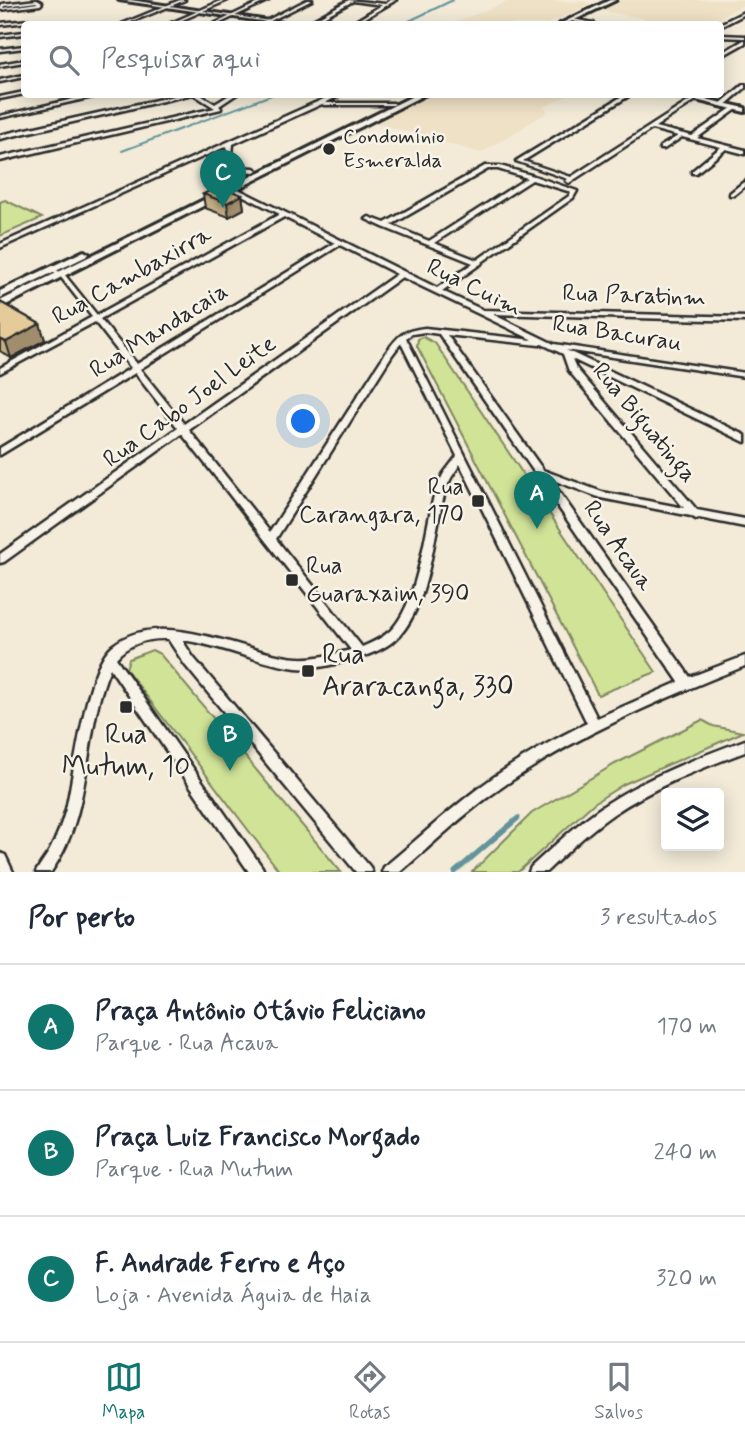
<!DOCTYPE html>
<html lang="pt">
<meta charset="utf-8">
<style>
:root{--surface:#fff;--page:#f6f6f7;--text:#1f2937;--muted:#747a83;--line:#e0e1e3;--accent:#0f766e}
body{margin:0;font-family:Mynerve,sans-serif;background:var(--page);color:var(--text)}
.controls{position:absolute;right:21px;bottom:21px;display:grid;overflow:hidden;border-radius:7px;box-shadow:0 4px 18px #0003}
.controls button{width:63px;height:63px;display:grid;place-items:center;padding:0;border:0;border-bottom:2px solid var(--line);background:var(--surface);color:var(--text);font:35px sans-serif}
.you{position:absolute;left:304px;top:422px;width:24px;height:24px;margin:-18px;border:5px solid #fff;border-radius:50%;background:#1a73e8;box-shadow:0 0 0 10px #1a73e833}
.badge{display:grid;place-items:center;width:46px;height:46px;border-radius:50%;background:var(--accent);color:#fff;font-size:23px;font-weight:700}
.pin{position:absolute;translate:-50% -58px;filter:drop-shadow(0 2px 4px #0008)}
.pin::after{content:'';position:absolute;top:37px;width:24px;height:21px;background:inherit;clip-path:polygon(0 0,100% 0,50% 100%)}
.list{margin:0;padding:0;list-style:none}
h2{display:flex;justify-content:space-between;align-items:center;height:91px;margin:0;padding:0 28px;font-size:30px}
h2 small{font-size:23px;font-weight:400;color:var(--muted)}
.list li{display:grid;grid-template-columns:46px 1fr auto;gap:21px;align-items:center;box-sizing:border-box;height:126px;padding:0 28px;border-top:2px solid var(--line)}
.list b{display:block;font-size:26px;white-space:nowrap}
.list p{margin:0;font-size:23px;white-space:nowrap;color:var(--muted)}
.list em{font-size:23px;font-style:normal;color:var(--muted)}
.icon{flex:none;width:38px;height:38px;fill:none;stroke:currentColor;stroke-width:2;stroke-linecap:round;stroke-linejoin:round}
.map{position:relative;flex:none;width:745px;height:872px;overflow:hidden}
.search{position:absolute;background:var(--surface);box-shadow:0 4px 18px #0003;left:21px;right:21px;top:21px;height:77px;display:flex;align-items:center;gap:18px;box-sizing:border-box;padding:0 24px;border-radius:7px;color:var(--muted);font-size:26px}
.sheet{height:469px;background:var(--surface)}
nav{display:flex;justify-content:space-around;align-items:center;box-sizing:border-box;height:98px;border-top:2px solid var(--line);background:var(--surface);font-size:19px;color:var(--muted)}
nav a{display:grid;justify-items:center;gap:4px}
nav .on{color:var(--accent)}
.map>svg:first-child{display:block}
.built{fill:#efe1c5}
.green{fill:#d0e397;stroke:#7e8761;stroke-width:2}
.lines{fill:none;stroke-linecap:round;stroke-linejoin:round}
.stream-far1{stroke:#63939a;stroke-width:2}
.stream{stroke:#63939a;stroke-width:5}
.minor-casing{stroke:#2b2b2b;stroke-width:5}
.tertiary-casing{stroke:#2b2b2b;stroke-width:6}
.secondary-casing{stroke:#2b2b2b;stroke-width:6}
.minor{fill:#f7f3e8;fill-rule:evenodd}
.tertiary{fill:#f7f3e8;fill-rule:evenodd}
.secondary{fill:#f7f3e8;fill-rule:evenodd}
.wall{fill:#c5ae84;stroke:#2b2b2b;stroke-width:2}
.shaded-wall{fill:#a08d6c;stroke:#2b2b2b;stroke-width:2}
.building{fill:#e5ca9a;stroke:#2b2b2b;stroke-width:2}
.poi-dot{fill:#2b2b2b;stroke:#f7f3e8;stroke-width:2.5}
.labels{text-anchor:middle;dominant-baseline:central;stroke-width:5;stroke-linejoin:round;paint-order:stroke}
.far-poi-label{font-size:21px;fill:#2b2b2b;stroke:#f7f3e8;text-anchor:start}
.street-label{font-size:24px;fill:#2b2b2b;stroke:#f7f3e8}
.poi-label{font-size:24px;fill:#2b2b2b;stroke:#f7f3e8;text-anchor:end}
.near-poi-label{font-size:28px;fill:#2b2b2b;stroke:#f7f3e8;text-anchor:start}
</style>
<div class="map">
<svg width="745" height="872" viewBox="0 0 745 872">
<rect width="100%" height="100%" fill="#f3ebd8"/>
<filter id="ink" filterUnits="userSpaceOnUse"><feTurbulence type="fractalNoise" baseFrequency=".0143" numOctaves="2"/><feDisplacementMap in="SourceGraphic" scale="14" xChannelSelector="R" yChannelSelector="G"/><feConvolveMatrix kernelMatrix="1 2 1 2 8 2 1 2 1" color-interpolation-filters="sRGB"/></filter>
<g filter="url(#ink)">
<g class="built">
<polygon points="505,0 586,2 589,5 547,24 451,24 509,1"/>
<polygon points="618,0 744,0 745,4 708,24 673,24 597,10"/>
<polygon points="428,95 568,95 544,107 548,112 481,153 376,123"/>
</g>
<g class="green">
<polygon points="5,200 42,218 0,236 0,202"/>
<polygon points="423,337 435,343 656,672 598,695 417,346 418,339"/>
<polygon points="152,650 160,654 341,872 280,872 126,669 129,659"/>
<polygon points="702,720 713,726 743,732 624,784 594,803 518,872 472,872 532,813 615,764"/>
</g>
<g class="lines">
<g class="stream-far1">
<polyline points="403,24 453,0"/>
<polyline points="122,151 274,94"/>
</g>
<polyline class="stream" points="455,872 518,818"/>
<defs>
<g id="minor">
<path d="M37 0 42 3 40 5 0 10 2 4ZM36 2 38 3 3 8 4 6Z"/>
<polygon points="180,0 185,0 126,24 122,24"/>
<polygon points="223,0 228,0 173,24 169,24"/>
<polygon points="264,0 269,0 218,24 214,24"/>
<polygon points="307,0 312,0 264,24 260,24"/>
<polygon points="349,0 385,4 391,0 396,0 355,24 351,24 382,5 353,1 310,24 306,24"/>
<polygon points="744,12 745,12 745,14 720,27 720,24"/>
<polygon points="572,19 593,23 595,24 590,24 571,21"/>
<polygon points="29,20 28,22 0,25 0,23"/>
<polygon points="24,32 24,34 0,37 0,35"/>
<polygon points="720,35 745,36 745,38 720,37"/>
<polygon points="744,40 745,40 745,43 720,57 720,54"/>
<polygon points="24,46 24,48 0,51 0,49"/>
<polygon points="24,60 24,62 0,66 0,64"/>
<polygon points="24,75 24,77 0,82 0,80"/>
<polygon points="743,85 745,85 745,88 724,106 720,106 720,104"/>
<polygon points="24,92 24,94 0,99 0,97"/>
<polygon points="95,94 106,94 0,118 0,116"/>
<polygon points="183,94 193,94 0,139 0,135"/>
<polygon points="193,94 199,94 215,104 231,94 237,94 219,106 221,108 221,109 0,161 0,157 215,108"/>
<path d="M335 94H342L325 103H393L395 104 393 105H324L322 104 233 144 231 167 254 168 257 170 254 172 231 170 230 183 236 188 437 288 473 263 383 227 366 219 369 217 385 223 485 166H500L534 176 577 191 573 198 482 262 481 264 479 265 442 291 483 310 745 317V321L492 314 554 344 745 373V377L566 350 745 435V442L572 359 576 368 697 510 745 519V527L699 518 696 519 691 516 601 498 550 479 690 677 745 656V666C659 700 574 736 498 790 463 814 432 845 400 872H382L384 867C415 842 444 814 476 790 510 764 548 742 587 723L460 464 451 478 446 488C433 532 431 600 400 635 388 648 369 655 354 659 335 664 315 670 296 668 257 663 221 645 182 640L193 657 370 867 372 872H356L185 665 168 639C149 638 129 643 116 658L262 867 264 872H249L110 668C82 733 94 811 51 872H36C40 864 46 857 50 850 57 837 62 823 66 809 75 772 85 669 112 646 140 623 177 629 210 637 239 643 268 656 298 658 316 659 334 654 351 650L182 434 4 562 0 563V554L178 428 135 373 0 455V448L131 368 95 322 0 373V368L92 317 60 276 49 270 52 268 64 274 97 315 280 214 232 190 225 185 227 146 2 247 0 248V244ZM488 169H498L527 178 429 241 391 225ZM532 180 571 192 569 196 477 260 434 243ZM284 217 335 243 137 364 100 319ZM340 245 397 274 184 424 140 369ZM402 277 533 340 425 328C401 331 399 335 385 354L270 532 189 430ZM425 332 439 334 679 682 597 718 406 338 412 334ZM447 335 539 345 542 344 563 354 569 371 684 508 602 492 543 470ZM401 343 457 456 444 473 436 488C425 527 419 604 390 631 382 638 372 643 362 647L276 539 392 355Z"/>
<polygon points="626,94 632,94 523,161 571,177 694,98 696,99 696,100 655,127 692,136 733,107 737,107 737,109 697,138 745,150 745,154 726,149 696,173 692,173 692,171 721,147 682,137 664,149 660,149 660,147 678,136 652,129 569,183 566,181 568,179 516,161"/>
<polygon points="745,181 745,186 734,195 730,195 730,193"/>
<path d="M745 740V752C699 769 653 787 612 815 588 832 567 852 546 872H529L531 867C555 845 579 822 606 804 649 776 697 758 745 740Z"/>
<polygon points="0,853 5,855 13,872 0,872"/>
</g>
<g id="tertiary">
<polygon points="119,0 130,0 289,24 281,24"/>
<polygon points="671,94 683,94 745,108 745,112"/>
</g>
<g id="secondary">
<polygon points="610,0 616,0 566,24 560,24"/>
<polygon points="417,94 426,94 0,308 0,301"/>
<polygon points="84,251 89,254 87,256 0,298 0,291"/>
</g>
</defs>
<use href="#minor" class="minor-casing"/>
<use href="#tertiary" class="tertiary-casing"/>
<use href="#secondary" class="secondary-casing"/>
<use href="#minor" class="minor"/>
<use href="#tertiary" class="tertiary"/>
<use href="#secondary" class="secondary"/>
</g>
<g class="wall">
<polygon points="203,194 242,195 244,209 229,217 205,208"/>
<polygon points="0,302 40,324 45,340 11,358 0,351"/>
</g>
<g class="shaded-wall">
<polygon points="242,195 244,209 229,217 227,203"/>
<polygon points="40,324 45,340 11,358 6,342"/>
</g>
<g class="building">
<polygon points="219,186 242,195 227,203 203,194"/>
<polygon points="0,302 40,324 6,342 0,339"/>
</g>
</g>
<g class="poi-dot">
<circle cx="329" cy="149" r="7"/>
<rect x="471" y="494" width="14" height="14" rx="3.5"/>
<rect x="285" y="573" width="14" height="14" rx="3.5"/>
<rect x="301" y="664" width="14" height="14" rx="3.5"/>
<rect x="119" y="700" width="14" height="14" rx="3.5"/>
</g>
<g class="labels">
<g class="far-poi-label">
<text x="343" y="137">Condomínio<tspan x="343" dy="24">Esmeralda</tspan></text>
</g>
<g class="street-label">
<text transform="translate(132 276) rotate(-29)">Rua Cambaxirra</text>
<text transform="translate(474 288) rotate(26)">Rua Cuim</text>
<text transform="translate(634 296) rotate(2)">Rua Paratinm</text>
<text transform="translate(159 331) rotate(-32)">Rua Mandacaia</text>
<text transform="translate(617 334) rotate(9)">Rua Bacurau</text>
<text transform="translate(190 402) rotate(-36)">Rua Cabo Joel Leite</text>
<text transform="translate(644 423) rotate(50)">Rua Biguatinga</text>
<text transform="translate(618 546) rotate(55)">Rua Acaua</text>
</g>
<g class="poi-label">
<text x="464" y="487">Rua<tspan x="464" dy="28">Carangara, 170</tspan></text>
<text x="306" y="566" text-anchor="start">Rua<tspan x="306" dy="28">Guaraxaim, 390</tspan></text>
</g>
<g class="near-poi-label">
<text x="322" y="655">Rua<tspan x="322" dy="32">Araracanga, 330</tspan></text>
<text x="126" y="735" text-anchor="middle">Rua<tspan x="126" dy="32">Mutum, 10</tspan></text>
</g>
</g>
</svg>
<div class="controls">
<button><svg class="icon" aria-label="layers" viewBox="0 0 24 24"><path d="M12 4l9 5-9 5-9-5zM3 14l9 5 9-5"/></svg></button>
</div>
<div class="you"></div>
<div class="pin badge" style="left:537px;top:529px">A</div>
<div class="pin badge" style="left:230px;top:771px">B</div>
<div class="pin badge" style="left:223px;top:208px">C</div>
<div class="search"><svg class="icon" aria-label="search" viewBox="0 0 24 24"><circle cx="10" cy="10" r="6"/><path d="M15 15l6 6"/></svg>Pesquisar aqui</div>
</div>
<section class="sheet">
<h2>Por perto<small>3 resultados</small></h2>
<ul class="list">
<li><span class="badge">A</span><div><b>Praça Antônio Otávio Feliciano</b><p>Parque · Rua Acaua</p></div><em>170 m</em></li>
<li><span class="badge">B</span><div><b>Praça Luiz Francisco Morgado</b><p>Parque · Rua Mutum</p></div><em>240 m</em></li>
<li><span class="badge">C</span><div><b>F. Andrade Ferro e Aço</b><p>Loja · Avenida Águia de Haia</p></div><em>320 m</em></li>
</ul>
</section>
<nav>
<a class="on"><svg class="icon" aria-label="map" viewBox="0 0 24 24"><path d="M3 6l6-2 6 2 6-2v14l-6 2-6-2-6 2zM9 4v14M15 6v14"/></svg>Mapa</a>
<a><svg class="icon" aria-label="directions" viewBox="0 0 24 24"><path d="M12 3l9 9-9 9-9-9zM9 14v-3h6M13 9l2 2-2 2"/></svg>Rotas</a>
<a><svg class="icon" aria-label="saved" viewBox="0 0 24 24"><path d="M7 4h10v16l-5-4-5 4z"/></svg>Salvos</a>
</nav>
